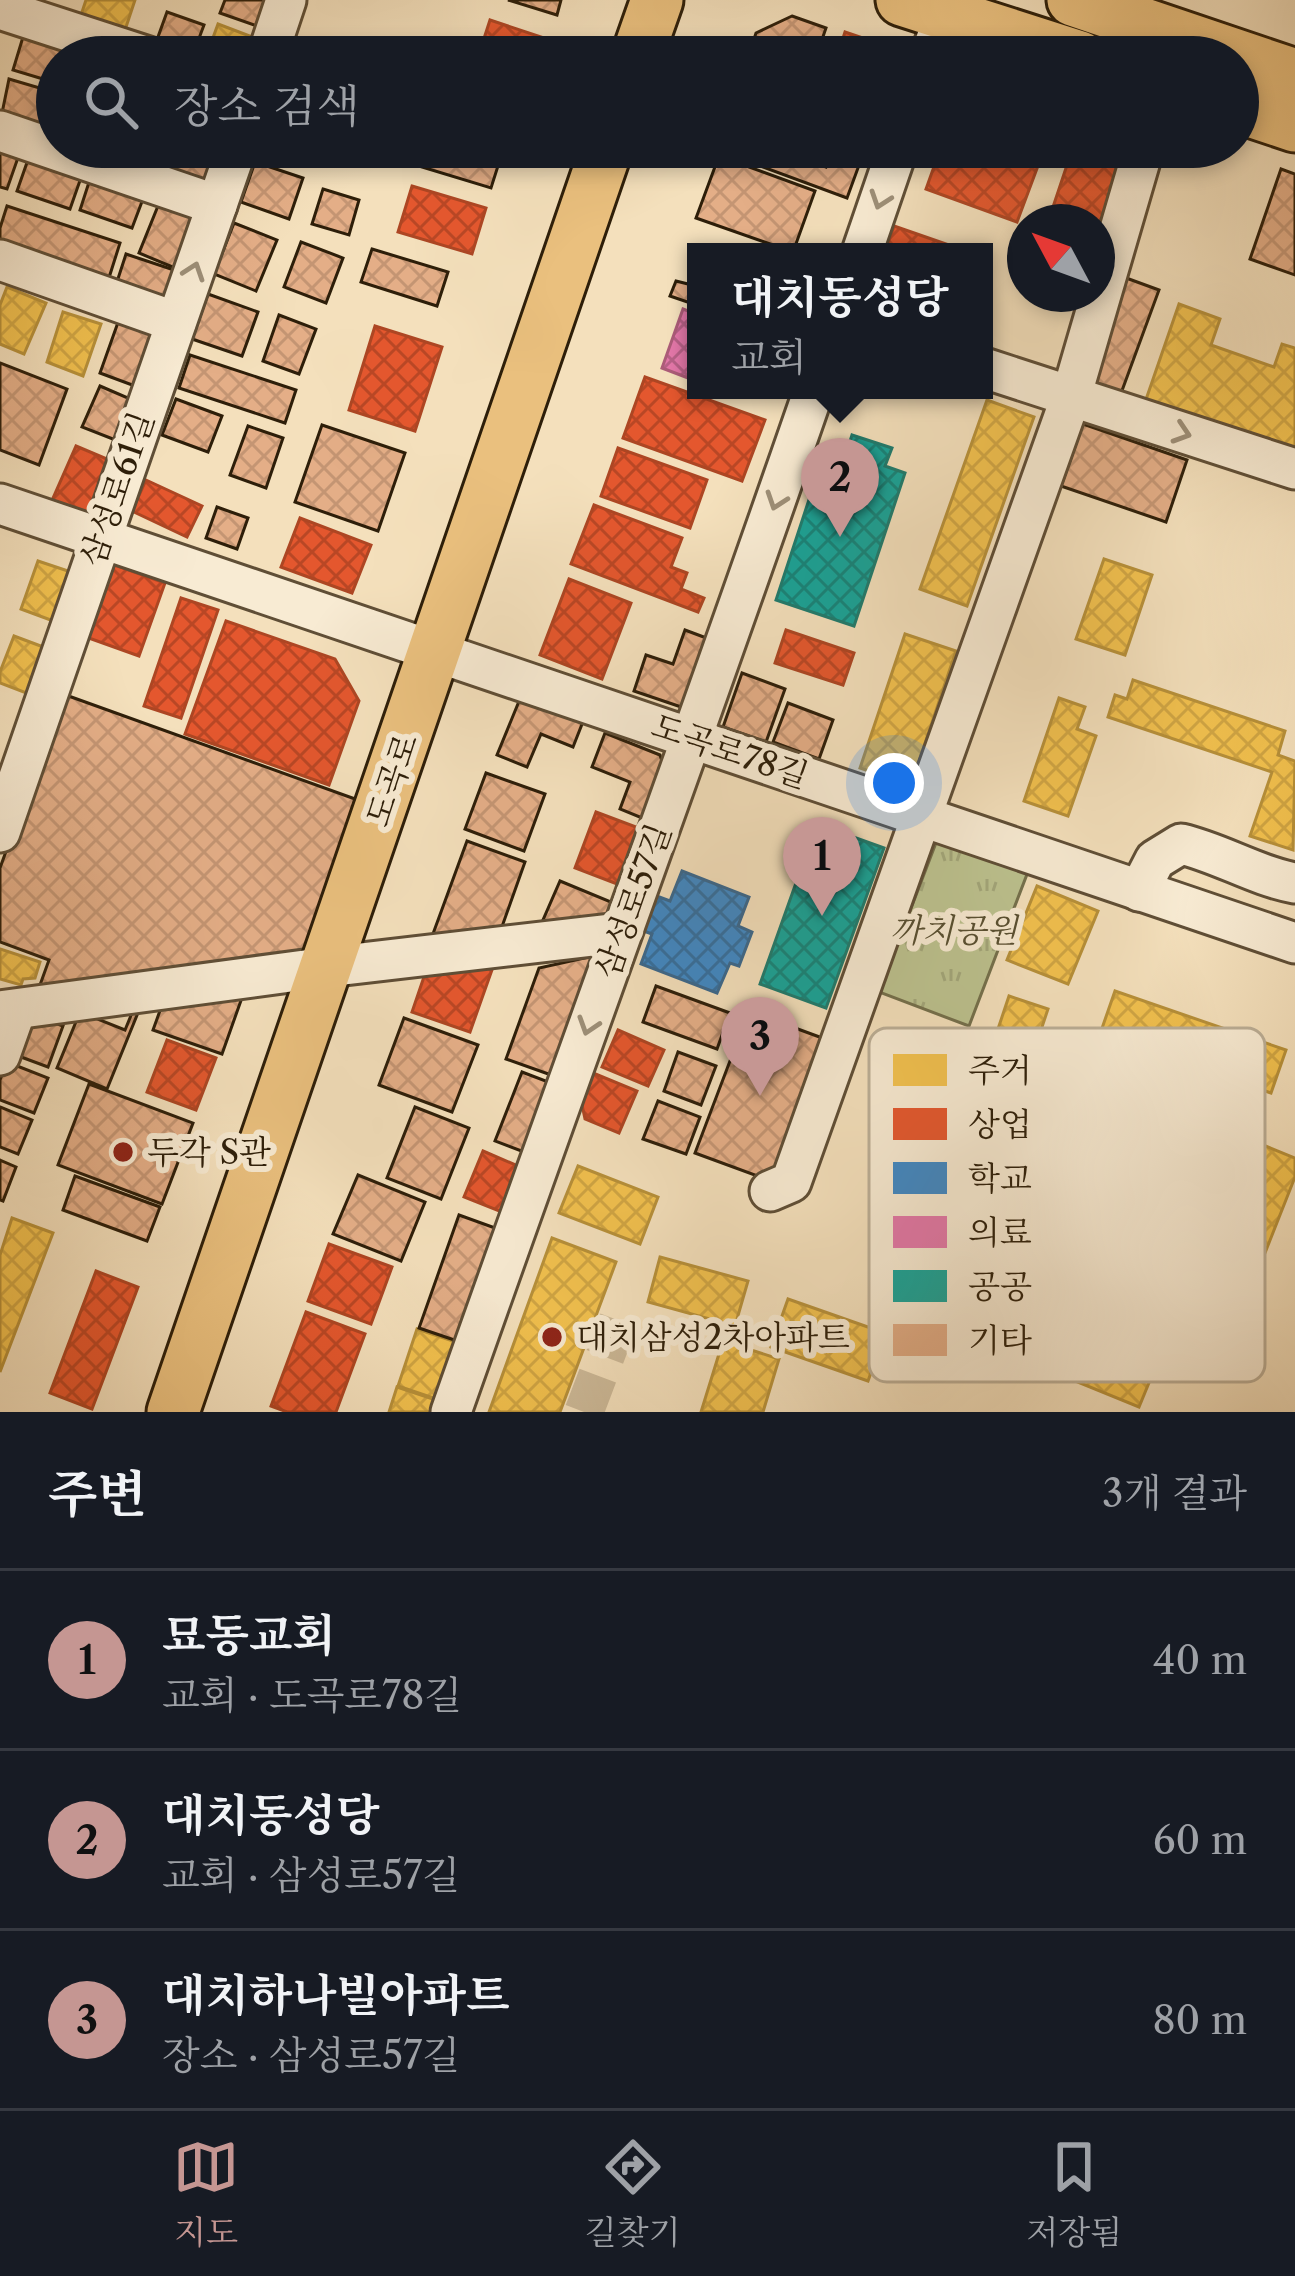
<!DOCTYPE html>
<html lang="ko">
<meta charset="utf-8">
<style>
:root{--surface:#171b24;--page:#20242c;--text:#f1f3f6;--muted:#9ea1a6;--line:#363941;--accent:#c59692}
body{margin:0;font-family:"Libre Caslon Text","Noto Serif KR",serif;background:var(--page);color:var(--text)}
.compass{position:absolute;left:1007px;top:204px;width:108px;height:108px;border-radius:50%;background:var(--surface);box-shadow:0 6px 18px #0003;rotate:311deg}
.you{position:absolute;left:894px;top:783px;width:42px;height:42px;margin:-30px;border:9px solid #fff;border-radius:50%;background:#1a73e8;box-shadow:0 0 0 18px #1a73e833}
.badge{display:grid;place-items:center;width:78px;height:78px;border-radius:50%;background:var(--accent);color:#111;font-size:39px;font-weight:700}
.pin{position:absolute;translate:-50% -99px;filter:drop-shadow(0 3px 6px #0008)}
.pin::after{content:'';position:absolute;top:63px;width:42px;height:36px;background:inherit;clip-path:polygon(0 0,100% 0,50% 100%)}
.popup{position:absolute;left:687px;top:243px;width:306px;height:156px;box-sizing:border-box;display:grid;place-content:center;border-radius:0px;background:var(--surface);filter:drop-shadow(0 3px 9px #0005);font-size:39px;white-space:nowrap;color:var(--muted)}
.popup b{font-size:45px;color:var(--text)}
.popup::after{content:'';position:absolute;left:50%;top:100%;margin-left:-24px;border:24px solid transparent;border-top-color:var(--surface)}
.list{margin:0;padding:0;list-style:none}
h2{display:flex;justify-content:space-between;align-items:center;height:156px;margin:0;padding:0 48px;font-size:51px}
h2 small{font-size:39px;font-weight:400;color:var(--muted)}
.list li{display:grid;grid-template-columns:78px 1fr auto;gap:36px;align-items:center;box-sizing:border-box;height:180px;padding:0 48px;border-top:3px solid var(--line)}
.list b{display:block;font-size:45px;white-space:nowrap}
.list p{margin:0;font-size:39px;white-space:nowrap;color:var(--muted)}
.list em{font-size:39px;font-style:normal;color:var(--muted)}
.icon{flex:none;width:66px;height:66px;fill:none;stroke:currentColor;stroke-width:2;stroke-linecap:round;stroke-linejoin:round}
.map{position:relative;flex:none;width:1295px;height:1412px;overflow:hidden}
.search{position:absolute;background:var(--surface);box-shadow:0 6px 18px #0003;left:36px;right:36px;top:36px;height:132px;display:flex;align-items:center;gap:30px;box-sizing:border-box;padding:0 42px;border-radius:66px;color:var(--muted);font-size:45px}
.sheet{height:696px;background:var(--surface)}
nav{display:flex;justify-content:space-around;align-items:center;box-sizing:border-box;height:168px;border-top:3px solid var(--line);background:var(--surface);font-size:33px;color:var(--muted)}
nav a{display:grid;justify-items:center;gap:6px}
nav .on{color:var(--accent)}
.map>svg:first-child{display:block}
.grass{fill:url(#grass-tufts);stroke:#74704c;stroke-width:3}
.homes{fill:url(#homes-cross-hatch);stroke:#b79039;stroke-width:3}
.shops{fill:url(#shops-cross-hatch);stroke:#ad4623;stroke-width:3}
.schools{fill:url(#schools-cross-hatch);stroke:#3a688d;stroke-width:3}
.health{fill:url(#health-cross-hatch);stroke:#ac5c78;stroke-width:3}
.public{fill:url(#public-cross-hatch);stroke:#1e7b6d;stroke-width:3}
.building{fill:url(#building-cross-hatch);stroke:#2d1e09;stroke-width:3}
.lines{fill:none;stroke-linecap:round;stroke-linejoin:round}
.minor-tunnel{stroke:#ccb998;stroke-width:39;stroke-dasharray:39 20;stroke-linecap:butt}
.minor-casing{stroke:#5f4e36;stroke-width:45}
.major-casing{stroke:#2d1e09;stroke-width:57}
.minor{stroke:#f8ebd3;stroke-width:39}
.major{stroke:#eac07e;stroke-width:51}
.oneway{stroke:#9d8f78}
.poi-dot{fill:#8f2418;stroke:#f8ebd3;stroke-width:4.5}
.labels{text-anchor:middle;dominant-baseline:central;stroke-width:12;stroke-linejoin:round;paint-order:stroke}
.street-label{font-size:33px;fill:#2d1e09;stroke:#f8ebd3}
.park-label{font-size:33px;font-style:italic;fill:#584f31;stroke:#f8ebd3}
.poi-label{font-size:33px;fill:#2d1e09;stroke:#f8ebd3;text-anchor:start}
.key{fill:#f8ebd3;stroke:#bbae96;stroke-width:3}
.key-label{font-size:33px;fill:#2d1e09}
</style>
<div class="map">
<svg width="1295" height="1412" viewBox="0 0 1295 1412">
<defs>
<pattern id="grass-tufts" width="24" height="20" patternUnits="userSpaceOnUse" patternTransform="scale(3)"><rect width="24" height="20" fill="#bcc28f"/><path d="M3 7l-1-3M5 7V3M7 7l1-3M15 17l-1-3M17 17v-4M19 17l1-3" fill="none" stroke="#a2a67a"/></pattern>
<pattern id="homes-cross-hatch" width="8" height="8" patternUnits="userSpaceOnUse" patternTransform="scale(3)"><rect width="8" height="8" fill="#f2c14e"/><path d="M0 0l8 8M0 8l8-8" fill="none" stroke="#d0a543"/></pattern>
<pattern id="shops-cross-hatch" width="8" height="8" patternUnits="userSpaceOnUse" patternTransform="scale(3)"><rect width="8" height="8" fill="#e4572e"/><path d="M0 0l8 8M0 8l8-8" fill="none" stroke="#b94725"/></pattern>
<pattern id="schools-cross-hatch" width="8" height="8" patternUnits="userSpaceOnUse" patternTransform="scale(3)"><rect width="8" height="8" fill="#3f88c5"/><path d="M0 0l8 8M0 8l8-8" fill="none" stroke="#356f9e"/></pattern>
<pattern id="health-cross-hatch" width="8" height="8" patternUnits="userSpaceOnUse" patternTransform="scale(3)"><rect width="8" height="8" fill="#e377a8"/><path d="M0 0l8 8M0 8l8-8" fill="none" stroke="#b86187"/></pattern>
<pattern id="public-cross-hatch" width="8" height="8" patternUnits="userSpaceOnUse" patternTransform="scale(3)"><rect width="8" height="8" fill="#17a398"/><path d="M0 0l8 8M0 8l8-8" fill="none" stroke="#15847a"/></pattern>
<pattern id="building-cross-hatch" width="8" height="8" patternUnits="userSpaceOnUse" patternTransform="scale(3)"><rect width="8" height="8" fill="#e4ae87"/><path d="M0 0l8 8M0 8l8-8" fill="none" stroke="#c49573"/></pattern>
</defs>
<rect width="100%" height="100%" fill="#f4e0bc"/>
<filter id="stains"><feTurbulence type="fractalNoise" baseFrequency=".00167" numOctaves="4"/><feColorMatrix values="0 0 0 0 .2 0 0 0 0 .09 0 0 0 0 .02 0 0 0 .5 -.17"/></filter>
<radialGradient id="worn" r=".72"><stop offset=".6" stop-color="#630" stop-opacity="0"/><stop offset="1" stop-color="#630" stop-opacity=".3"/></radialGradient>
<polygon class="grass" points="939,835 1029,869 969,1026 879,992"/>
<g class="homes">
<polygon points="86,0 135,0 123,36 79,21"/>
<polygon points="218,24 255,38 248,57 206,57"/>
<polygon points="290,147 347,147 341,164"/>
<polygon points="7,287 46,303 24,354 0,344 0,305"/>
<polygon points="1179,304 1220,319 1211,345 1274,367 1282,344 1295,348 1295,463 1142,411"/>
<polygon points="63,312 101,324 83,376 47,362"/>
<polygon points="987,400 1034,417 967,606 920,589"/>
<polygon points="1104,559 1152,575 1125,655 1076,639"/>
<polygon points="38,561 74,573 56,622 21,609"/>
<polygon points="905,634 956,651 911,785 860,768"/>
<polygon points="14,636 46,648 29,694 0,683 0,672"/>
<polygon points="1133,680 1285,731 1278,755 1295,761 1293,850 1250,836 1272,772 1108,717 1115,695 1127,699"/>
<polygon points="1059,698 1085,707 1077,729 1096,736 1068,816 1024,801"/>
<polygon points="1037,886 1098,911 1068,984 1007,960"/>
<polygon points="0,949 40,962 35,978 23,979 21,985 0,979"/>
<polygon points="1115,991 1286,1050 1271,1093 1100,1034"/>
<polygon points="1009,996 1048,1009 955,1287 916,1274"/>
<polygon points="1251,1140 1295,1158 1295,1177 1216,1377 1165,1357"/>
<polygon points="578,1166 658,1197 640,1244 559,1213"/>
<polygon points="12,1218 53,1233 0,1372 0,1255"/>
<polygon points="552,1238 616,1262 560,1412 489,1412"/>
<polygon points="660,1257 748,1281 735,1326 648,1302"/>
<polygon points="1010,1289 1162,1351 1139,1407 987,1345"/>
<polygon points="788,1299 885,1333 868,1381 771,1347"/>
<polygon points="417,1329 465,1345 445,1402 398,1386"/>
<polygon points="723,1341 779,1359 763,1412 701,1412"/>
<polygon points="397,1387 445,1403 442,1412 389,1412"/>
</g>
<g class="shops">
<polygon points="490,20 547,39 541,57 478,57"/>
<polygon points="845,32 910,54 909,57 837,57"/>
<polygon points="941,147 1045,147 1017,222 926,189"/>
<polygon points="1073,147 1129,147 1097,242 1097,222 1048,222"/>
<polygon points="412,186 486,208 472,254 398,232"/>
<polygon points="894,226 969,252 895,252 886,249"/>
<polygon points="375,326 442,347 415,431 349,410"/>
<polygon points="645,377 765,420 742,481 623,438"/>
<polygon points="76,446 119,464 94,523 50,505"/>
<polygon points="618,448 707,480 690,528 601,496"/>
<polygon points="146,480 202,506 187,537 132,511"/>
<polygon points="594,505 682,538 671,567 687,573 681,589 704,598 698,612 571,564"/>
<polygon points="300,518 371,545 352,593 281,567"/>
<polygon points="112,564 165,583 139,656 86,637"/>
<polygon points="569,579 631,603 602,679 540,655"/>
<polygon points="181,598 218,610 181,718 144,706"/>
<polygon points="226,621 335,659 359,701 329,785 185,734"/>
<polygon points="786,630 854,653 843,685 775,663"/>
<polygon points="596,812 647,831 625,887 575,868"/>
<polygon points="493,967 470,1032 412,1012 427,968"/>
<polygon points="618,1030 664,1050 648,1086 602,1067"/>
<polygon points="167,1040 216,1058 196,1110 147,1092"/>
<polygon points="593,1073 637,1091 619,1133 585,1119 581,1100"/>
<polygon points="483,1151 525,1169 507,1214 464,1197"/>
<polygon points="329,1244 392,1267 371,1324 308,1301"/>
<polygon points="96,1271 138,1287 92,1409 50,1393"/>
<polygon points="306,1312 365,1334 336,1412 287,1412 271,1406"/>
</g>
<polygon class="schools" points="682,871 749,897 738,926 752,932 739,966 730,963 717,993 641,964 652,934 641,930 654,895 670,901"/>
<polygon class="health" points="683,309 696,314 696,381 662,368"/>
<g class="public">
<polygon points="852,435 892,448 885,466 905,473 854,626 776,600 824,454 844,460"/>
<polygon points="817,824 884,848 826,1008 760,984"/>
</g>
<g class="building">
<polygon points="225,0 266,0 257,26 220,13"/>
<polygon points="508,0 561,0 557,15"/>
<polygon points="167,12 204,25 192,57 154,48"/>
<polygon points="792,16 826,28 816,57 787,57 752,45 756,33"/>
<polygon points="26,27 66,38 60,57 57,57 53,82 13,70"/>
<polygon points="9,79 50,91 37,134 0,123"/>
<polygon points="0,145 20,152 7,189 0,187"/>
<polygon points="118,147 162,147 155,171 114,159"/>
<polygon points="175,147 203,147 219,152 207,187 166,173"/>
<polygon points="429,147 504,147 491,188 422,167"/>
<polygon points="723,147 789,147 787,152 826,167 834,147 862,157 847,198 722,152"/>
<polygon points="30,154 83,172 70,209 17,191"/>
<polygon points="719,156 815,191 793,252 696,218"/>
<polygon points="255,162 303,178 289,219 241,202"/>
<polygon points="1281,169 1295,174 1295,275 1250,259"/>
<polygon points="92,173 146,191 132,228 80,210"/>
<polygon points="323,189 359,200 349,235 312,224"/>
<polygon points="160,201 196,215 175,268 139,253"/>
<polygon points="7,206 120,243 107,284 0,250 0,228"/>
<polygon points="234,223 277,240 256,291 214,274"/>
<polygon points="301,242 343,258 326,303 284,287"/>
<polygon points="372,249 448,272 437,306 361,282"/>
<polygon points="126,254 180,272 167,309 114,291"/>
<polygon points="1118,275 1159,290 1120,396 1079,381"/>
<polygon points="676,281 696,286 696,305 670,296"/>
<polygon points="208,294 258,312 242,356 192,339"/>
<polygon points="121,314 165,329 143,389 100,373"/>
<polygon points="279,315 316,329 299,374 263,361"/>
<polygon points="190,355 296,390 285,423 179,388"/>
<polygon points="0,363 67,389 39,465 0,450"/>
<polygon points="100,386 135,401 118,441 82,427"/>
<polygon points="176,399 222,416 208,452 162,435"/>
<polygon points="1083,424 1187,460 1166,522 1061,486"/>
<polygon points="322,425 405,453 378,531 295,502"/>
<polygon points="248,426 283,438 266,488 230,475"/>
<polygon points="217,507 248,518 237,549 206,538"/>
<polygon points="685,630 717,642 693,711 634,691 646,655 673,664"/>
<polygon points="742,673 785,689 766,742 723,727"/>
<polygon points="63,694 369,804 315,953 40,985 49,960 0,942 0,868"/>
<polygon points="522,694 584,719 573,747 541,734 527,767 497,755"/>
<polygon points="788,703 833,720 819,759 773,742"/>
<polygon points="605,733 660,755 666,774 647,820 620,809 630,782 592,767"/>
<polygon points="486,773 545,794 524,851 465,829"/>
<polygon points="467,841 525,862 499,935 430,942"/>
<polygon points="560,881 611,902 613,924 551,929 543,920"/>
<polygon points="598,955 554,1076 506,1059 539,968"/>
<polygon points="656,986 730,1013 717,1049 643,1022"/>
<polygon points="244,992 222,1054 153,1030 166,994"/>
<polygon points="139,996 144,998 107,1089 57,1068 80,1012 125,1030"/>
<polygon points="749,1011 825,1039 771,1181 695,1153"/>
<polygon points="28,1013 63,1026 48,1067 13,1054"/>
<polygon points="404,1018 478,1045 452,1112 379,1085"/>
<polygon points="678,1052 716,1066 701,1105 664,1091"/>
<polygon points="7,1062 48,1078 34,1113 0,1100 0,1080"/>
<polygon points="522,1072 559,1086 532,1155 495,1141"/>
<polygon points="89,1084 193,1123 162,1204 58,1165"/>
<polygon points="658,1101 700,1117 686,1154 643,1139"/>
<polygon points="0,1107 32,1120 18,1154 0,1147"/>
<polygon points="415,1107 469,1128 441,1199 387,1178"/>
<polygon points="0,1160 16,1167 3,1201 0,1200"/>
<polygon points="358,1175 425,1202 401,1261 333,1234"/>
<polygon points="75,1176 160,1207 147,1241 63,1210"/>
<polygon points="459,1215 509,1233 469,1345 419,1328"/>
</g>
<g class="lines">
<polyline class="minor-tunnel" points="584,1412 621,1314"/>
<defs>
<g id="minor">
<polyline points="0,9 148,57"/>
<polyline points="267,57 286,0"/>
<polyline points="930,57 945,14"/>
<polyline points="0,131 217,205"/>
<polyline points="862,252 898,147"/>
<polyline points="0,260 176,322"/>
<polyline points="984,368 1295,469"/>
<polyline points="0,504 1295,943"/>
<polyline points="0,832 237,147"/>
<path d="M1139 891 1155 860 1181 844C1220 853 1256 876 1295 883"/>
<polyline points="0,1011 327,967 619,933"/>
<polyline points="0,1055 16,1010"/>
<polyline points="770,1191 791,1182 1071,397 1144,147"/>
<path d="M451 1412C571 1071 696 732 814 390"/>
</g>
<g id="major">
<polyline points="902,0 1080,57"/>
<polyline points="1073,0 1295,75"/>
<polyline points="637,57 657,0"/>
<polyline points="1238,107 1295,126"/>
<polyline points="173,1412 607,147"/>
</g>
</defs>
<use href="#minor" class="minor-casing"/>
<use href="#major" class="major-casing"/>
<use href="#minor" class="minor"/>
<use href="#major" class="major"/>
</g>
<defs><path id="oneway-chevron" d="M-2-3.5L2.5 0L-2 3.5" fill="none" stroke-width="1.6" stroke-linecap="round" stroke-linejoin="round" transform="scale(3)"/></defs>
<g class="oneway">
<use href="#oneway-chevron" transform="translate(880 200) rotate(109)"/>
<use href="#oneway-chevron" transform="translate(194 271) rotate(-71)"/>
<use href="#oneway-chevron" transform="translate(1182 433) rotate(18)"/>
<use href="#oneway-chevron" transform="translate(776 501) rotate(109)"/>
<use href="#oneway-chevron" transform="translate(588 1026) rotate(108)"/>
</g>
<g class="poi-dot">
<circle cx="123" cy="1152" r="12"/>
<circle cx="552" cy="1337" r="12"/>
</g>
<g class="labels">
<g class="street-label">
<text transform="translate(117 489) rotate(-71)">삼성로61길</text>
<text transform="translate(730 751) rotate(19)">도곡로78길</text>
<text transform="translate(392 780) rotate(-71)">도곡로</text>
<text transform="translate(633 901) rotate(-70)">삼성로57길</text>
</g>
<g class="park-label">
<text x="954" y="930">까치공원</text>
</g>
<g class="poi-label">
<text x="147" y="1152">두각 S관</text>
<text x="576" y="1337">대치삼성2차아파트</text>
</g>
</g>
<rect x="869" y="1028" width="396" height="354" rx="18" class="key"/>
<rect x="893" y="1054" width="54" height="32" fill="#f2c14e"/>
<rect x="893" y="1108" width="54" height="32" fill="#e4572e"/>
<rect x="893" y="1162" width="54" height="32" fill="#3f88c5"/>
<rect x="893" y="1216" width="54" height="32" fill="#e377a8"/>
<rect x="893" y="1270" width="54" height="32" fill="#17a398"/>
<rect x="893" y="1324" width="54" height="32" fill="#e4ae87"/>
<g class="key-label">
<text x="968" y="1082">주거</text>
<text x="968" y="1136">상업</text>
<text x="968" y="1190">학교</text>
<text x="968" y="1244">의료</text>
<text x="968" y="1298">공공</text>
<text x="968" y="1352">기타</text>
</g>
<rect width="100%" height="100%" filter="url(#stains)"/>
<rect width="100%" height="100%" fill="url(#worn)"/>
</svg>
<svg class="compass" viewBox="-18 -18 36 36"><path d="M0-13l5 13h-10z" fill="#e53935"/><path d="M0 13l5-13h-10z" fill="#9ea1a6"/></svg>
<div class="you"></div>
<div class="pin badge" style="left:822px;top:916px">1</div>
<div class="pin badge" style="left:840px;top:537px">2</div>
<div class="popup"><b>대치동성당</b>교회</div>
<div class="pin badge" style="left:760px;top:1096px">3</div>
<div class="search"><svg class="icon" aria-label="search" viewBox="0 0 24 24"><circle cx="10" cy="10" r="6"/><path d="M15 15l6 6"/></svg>장소 검색</div>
</div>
<section class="sheet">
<h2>주변<small>3개 결과</small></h2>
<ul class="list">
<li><span class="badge">1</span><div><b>묘동교회</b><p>교회 · 도곡로78길</p></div><em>40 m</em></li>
<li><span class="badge">2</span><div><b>대치동성당</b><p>교회 · 삼성로57길</p></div><em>60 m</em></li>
<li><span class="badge">3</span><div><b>대치하나빌아파트</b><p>장소 · 삼성로57길</p></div><em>80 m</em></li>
</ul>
</section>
<nav>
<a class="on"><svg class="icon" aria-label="map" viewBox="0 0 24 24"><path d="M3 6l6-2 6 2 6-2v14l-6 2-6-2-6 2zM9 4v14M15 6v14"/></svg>지도</a>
<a><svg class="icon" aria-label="directions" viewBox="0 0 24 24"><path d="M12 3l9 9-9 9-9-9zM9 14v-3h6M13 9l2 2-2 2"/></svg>길찾기</a>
<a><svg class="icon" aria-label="saved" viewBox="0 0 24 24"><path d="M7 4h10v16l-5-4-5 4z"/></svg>저장됨</a>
</nav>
